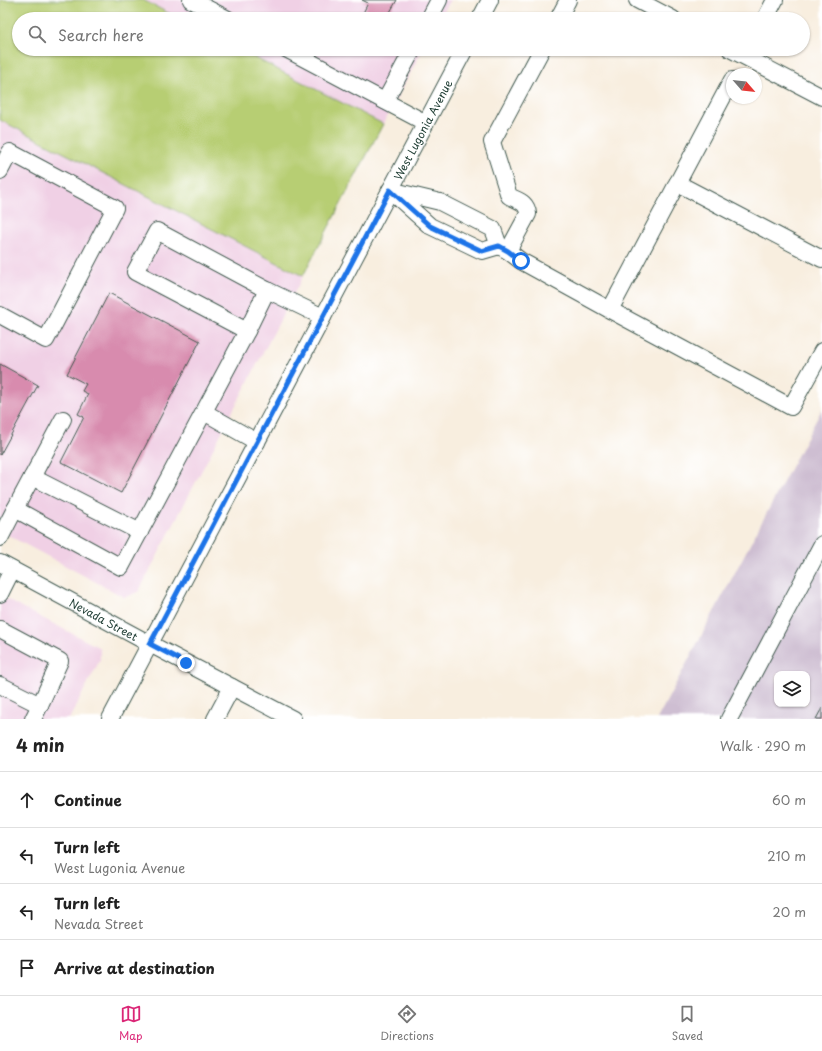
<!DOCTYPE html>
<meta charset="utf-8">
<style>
:root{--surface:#fff;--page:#f6f6f6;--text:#222;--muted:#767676;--line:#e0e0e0;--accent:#db2777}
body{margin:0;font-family:"Playpen Sans",sans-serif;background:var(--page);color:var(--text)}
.controls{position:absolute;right:12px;bottom:12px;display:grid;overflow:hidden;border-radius:8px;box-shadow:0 1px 3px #0004}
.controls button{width:36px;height:36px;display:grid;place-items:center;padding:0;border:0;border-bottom:1px solid var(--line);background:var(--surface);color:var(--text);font:20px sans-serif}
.compass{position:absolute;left:726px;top:68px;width:36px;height:36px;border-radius:50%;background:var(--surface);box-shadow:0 1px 3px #0004;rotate:118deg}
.stop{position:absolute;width:12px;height:12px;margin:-9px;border:3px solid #1a73e8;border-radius:50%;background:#fff}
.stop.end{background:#1a73e8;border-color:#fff;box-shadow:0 1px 4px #0008}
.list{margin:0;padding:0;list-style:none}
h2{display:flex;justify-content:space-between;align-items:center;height:52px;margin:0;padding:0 16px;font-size:17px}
h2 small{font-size:13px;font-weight:400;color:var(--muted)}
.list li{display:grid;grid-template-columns:26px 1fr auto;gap:12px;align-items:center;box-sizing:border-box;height:56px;padding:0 16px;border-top:1px solid var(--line)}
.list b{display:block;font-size:15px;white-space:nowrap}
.list p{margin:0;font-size:13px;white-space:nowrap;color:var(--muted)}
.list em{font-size:13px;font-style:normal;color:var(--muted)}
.icon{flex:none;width:22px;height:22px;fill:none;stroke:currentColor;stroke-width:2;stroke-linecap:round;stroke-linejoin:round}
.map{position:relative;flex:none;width:822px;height:719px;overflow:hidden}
.search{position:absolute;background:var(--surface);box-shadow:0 1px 3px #0004;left:12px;right:12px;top:12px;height:44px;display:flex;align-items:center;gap:10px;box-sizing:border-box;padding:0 14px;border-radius:22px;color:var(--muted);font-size:15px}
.sheet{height:276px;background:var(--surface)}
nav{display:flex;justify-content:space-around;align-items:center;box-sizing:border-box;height:56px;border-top:1px solid var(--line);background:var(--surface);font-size:11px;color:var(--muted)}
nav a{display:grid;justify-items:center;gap:2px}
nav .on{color:var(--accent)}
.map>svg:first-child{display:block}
.built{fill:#f0d0e5}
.industrial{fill:#cebed2;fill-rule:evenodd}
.green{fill:#b7ce73;stroke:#6b8654}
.building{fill:#d88bae}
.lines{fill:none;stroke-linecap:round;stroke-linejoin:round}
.minor-casing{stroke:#40584e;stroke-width:18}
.minor{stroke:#fff;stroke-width:16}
.route{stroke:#1a73e8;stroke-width:5}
.labels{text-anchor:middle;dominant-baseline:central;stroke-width:4;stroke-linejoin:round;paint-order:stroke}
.street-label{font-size:11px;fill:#1f3d34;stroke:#fff}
</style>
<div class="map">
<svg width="822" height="719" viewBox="0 0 822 719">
<rect width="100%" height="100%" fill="#fff"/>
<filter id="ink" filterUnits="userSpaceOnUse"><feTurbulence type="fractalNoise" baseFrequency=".025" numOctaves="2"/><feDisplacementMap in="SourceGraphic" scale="8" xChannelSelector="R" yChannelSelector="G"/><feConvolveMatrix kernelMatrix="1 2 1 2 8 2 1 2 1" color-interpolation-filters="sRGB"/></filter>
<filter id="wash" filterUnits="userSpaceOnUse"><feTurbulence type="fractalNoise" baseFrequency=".012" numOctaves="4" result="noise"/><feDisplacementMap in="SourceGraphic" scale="16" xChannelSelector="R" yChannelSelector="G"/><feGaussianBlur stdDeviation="0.9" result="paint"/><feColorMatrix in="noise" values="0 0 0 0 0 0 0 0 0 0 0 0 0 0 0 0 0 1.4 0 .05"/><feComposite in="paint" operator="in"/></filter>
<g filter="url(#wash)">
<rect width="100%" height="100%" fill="#f8eedf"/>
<g class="built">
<polygon points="143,0 450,0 440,19 180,19"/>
<polygon points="238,49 423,49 383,124"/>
<polygon points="0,120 303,276 139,591 131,595 124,597 0,531"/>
<polygon points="0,596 100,648 100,660 69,719 0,719"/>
</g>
<path class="industrial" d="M822 409V719H657ZM777 674H807V704H777Z"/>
<polygon class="green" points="0,0 143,0 180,19 19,19 19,49 238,49 383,124 303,276 0,120"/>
<g id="blocks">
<g class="building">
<polygon points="362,0 397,0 386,19 360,19 368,3"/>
<polygon points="109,293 200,341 121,493 61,462 84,417 78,414 88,394 82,391 86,384 67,374"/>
<polygon points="0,364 38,385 0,455"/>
<polygon points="822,708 822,719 816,719"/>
</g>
</g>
</g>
<g filter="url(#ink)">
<use href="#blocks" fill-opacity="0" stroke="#40584e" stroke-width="1"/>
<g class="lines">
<defs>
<g id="minor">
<polyline points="191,0 228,19"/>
<polyline points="637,0 673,19"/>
<polyline points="429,19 439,0"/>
<polyline points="480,19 490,0"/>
<polyline points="558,19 568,0"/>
<polyline points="765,19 775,0"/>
<polyline points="286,49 426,123"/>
<polyline points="730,49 822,97"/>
<polyline points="385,101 413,49"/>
<polyline points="0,171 10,152 115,208 46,340 0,315"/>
<polyline points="677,183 822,259"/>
<polyline points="390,190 440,202 493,229 499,246 508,251 521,261 610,310 791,407 822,351"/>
<polyline points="391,191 430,226 482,251 499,246"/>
<path d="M508 251 528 214C527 202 519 201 509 196L492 142 542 49"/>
<polyline points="610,310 732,80"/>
<polyline points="247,331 267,290"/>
<polyline points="204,412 257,442"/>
<polyline points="63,419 15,509 121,567 247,331 135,272 157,231 267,290 323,317"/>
<polyline points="32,477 140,532"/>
<polyline points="0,538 15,509"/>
<path id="s1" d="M0 563 150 644 293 719"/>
<polyline points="0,594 12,570"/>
<polyline points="0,629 60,661 40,705"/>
<polyline points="0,685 40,705 33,719"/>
<path id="s2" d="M110 719 465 49"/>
<polyline points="215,719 232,687"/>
<polyline points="729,719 822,544"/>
</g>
</defs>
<use href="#minor" class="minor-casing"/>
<use href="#minor" class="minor"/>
</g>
</g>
<g class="lines" filter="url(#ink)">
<polyline class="route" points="186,663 150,644 390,190 430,226 482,251 499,246 508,251 521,261"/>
</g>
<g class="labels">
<g class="street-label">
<text stroke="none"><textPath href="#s2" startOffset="667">West Lugonia Avenue</textPath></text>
<text stroke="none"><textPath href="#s1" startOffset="118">Nevada Street</textPath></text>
</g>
</g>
</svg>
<div class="controls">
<button><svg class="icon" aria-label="layers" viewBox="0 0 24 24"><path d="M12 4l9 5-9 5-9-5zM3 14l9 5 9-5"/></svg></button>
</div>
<svg class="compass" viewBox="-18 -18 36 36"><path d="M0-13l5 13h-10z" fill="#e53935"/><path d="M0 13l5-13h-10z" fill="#767676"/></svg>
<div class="stop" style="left:521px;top:261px"></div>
<div class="stop end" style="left:186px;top:663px"></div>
<div class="search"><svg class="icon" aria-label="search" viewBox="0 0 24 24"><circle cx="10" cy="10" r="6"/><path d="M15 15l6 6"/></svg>Search here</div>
</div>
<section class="sheet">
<h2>4 min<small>Walk · 290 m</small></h2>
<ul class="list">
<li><svg class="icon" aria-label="ahead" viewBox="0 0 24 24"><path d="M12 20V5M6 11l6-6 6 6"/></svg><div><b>Continue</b></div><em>60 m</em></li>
<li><svg class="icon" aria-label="left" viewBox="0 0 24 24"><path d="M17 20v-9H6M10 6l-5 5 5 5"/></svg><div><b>Turn left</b><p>West Lugonia Avenue</p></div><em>210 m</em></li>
<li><svg class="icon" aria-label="left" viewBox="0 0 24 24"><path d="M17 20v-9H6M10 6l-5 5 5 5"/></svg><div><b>Turn left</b><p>Nevada Street</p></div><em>20 m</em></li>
<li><svg class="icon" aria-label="arrive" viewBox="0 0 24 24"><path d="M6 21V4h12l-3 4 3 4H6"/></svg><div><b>Arrive at destination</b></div></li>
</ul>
</section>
<nav>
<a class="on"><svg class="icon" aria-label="map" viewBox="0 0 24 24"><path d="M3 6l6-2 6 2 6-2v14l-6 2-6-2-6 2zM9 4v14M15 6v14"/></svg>Map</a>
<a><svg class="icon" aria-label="directions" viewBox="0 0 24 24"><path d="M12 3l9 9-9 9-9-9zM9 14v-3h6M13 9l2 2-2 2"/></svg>Directions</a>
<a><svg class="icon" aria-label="saved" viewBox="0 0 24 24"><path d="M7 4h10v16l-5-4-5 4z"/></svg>Saved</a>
</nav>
